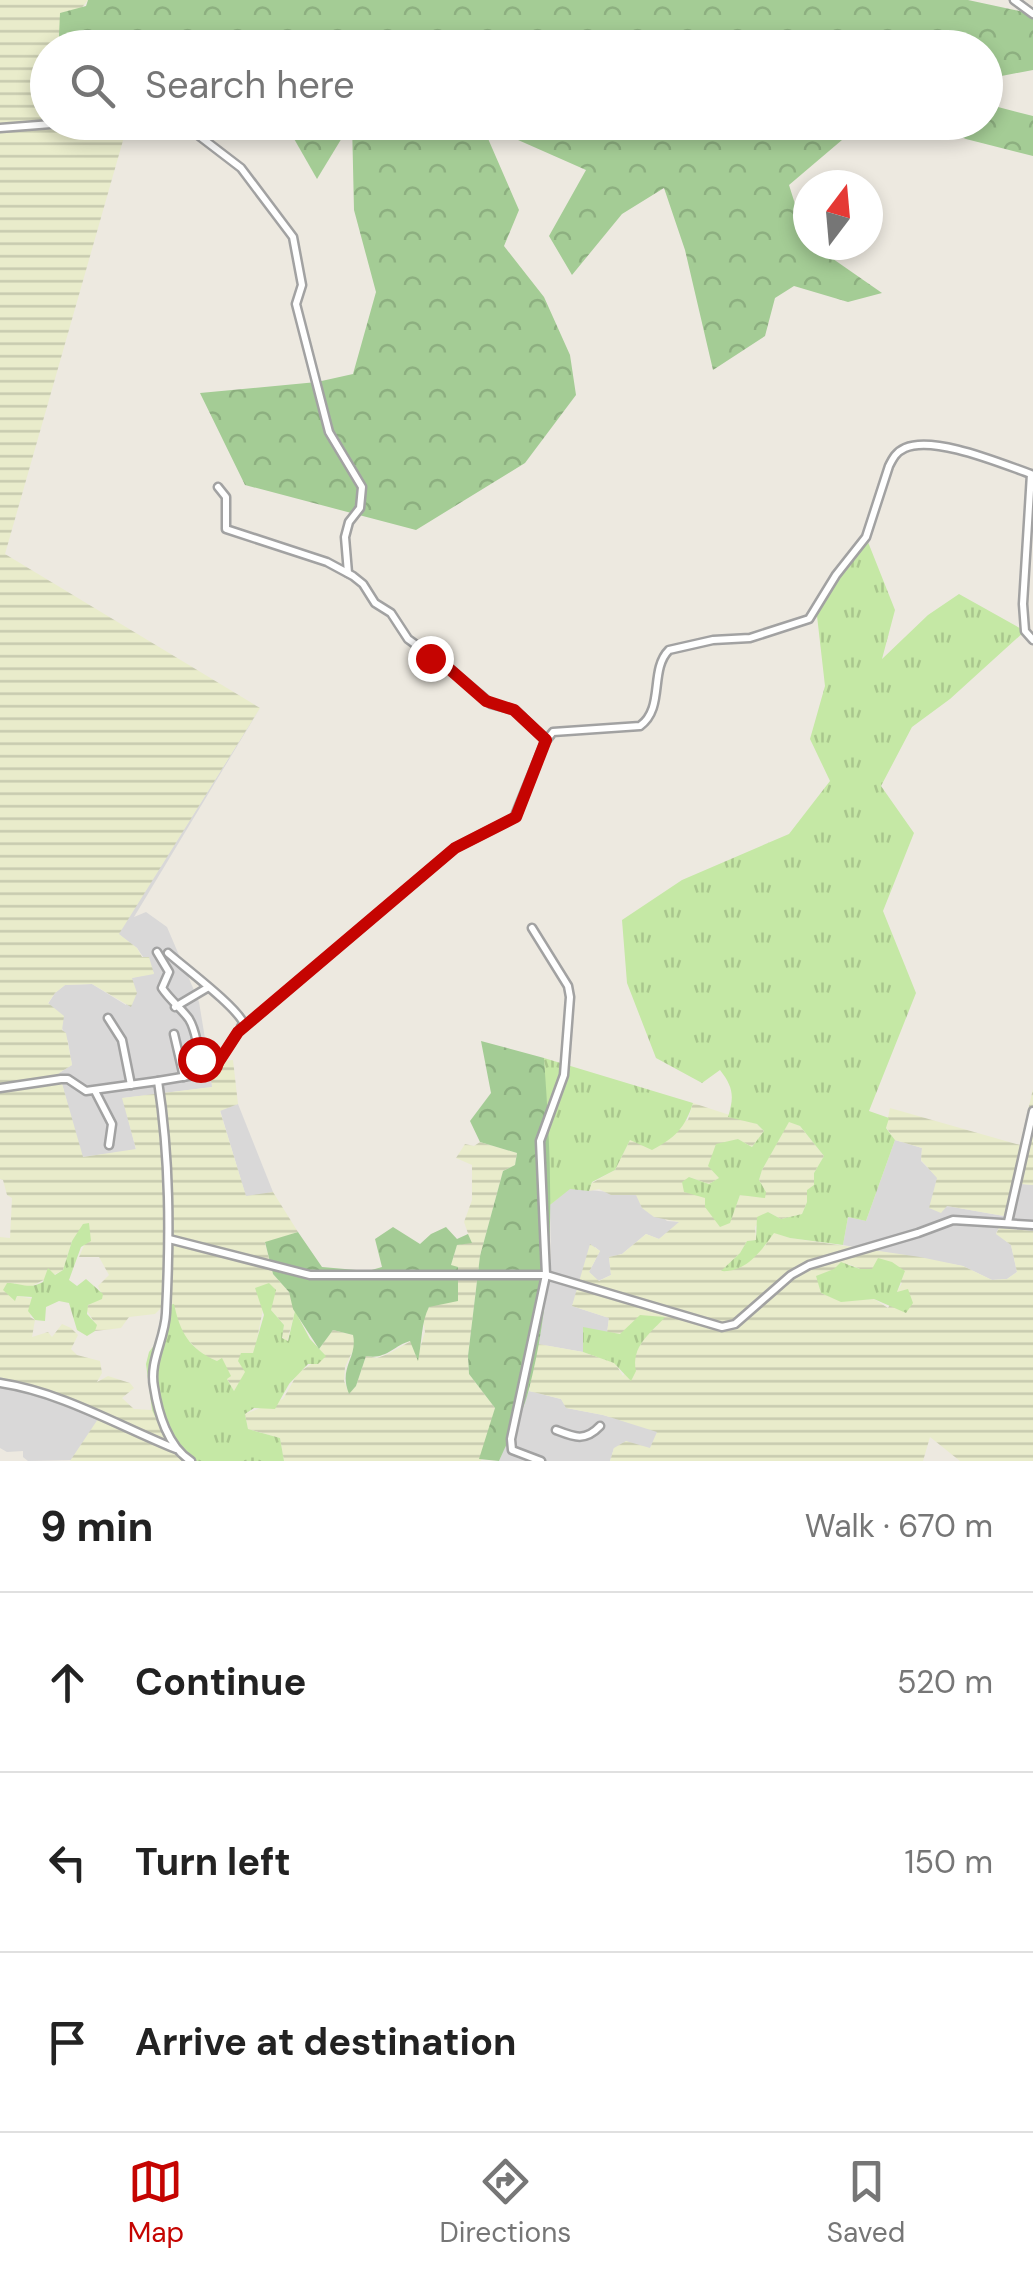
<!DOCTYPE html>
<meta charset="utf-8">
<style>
:root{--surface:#fff;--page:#f6f6f6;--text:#222;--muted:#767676;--line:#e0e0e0;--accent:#c50401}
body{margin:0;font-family:"DM Sans",sans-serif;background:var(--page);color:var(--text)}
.compass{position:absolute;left:793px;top:170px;width:90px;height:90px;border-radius:50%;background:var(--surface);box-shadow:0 5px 15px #0003;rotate:16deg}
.stop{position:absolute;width:30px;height:30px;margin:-22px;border:8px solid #c50401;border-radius:50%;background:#fff}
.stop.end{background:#c50401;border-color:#fff;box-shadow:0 2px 10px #0008}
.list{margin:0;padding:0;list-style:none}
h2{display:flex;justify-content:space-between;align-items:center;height:130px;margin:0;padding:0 40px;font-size:42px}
h2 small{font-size:32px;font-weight:400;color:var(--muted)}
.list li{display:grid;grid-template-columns:65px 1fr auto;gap:30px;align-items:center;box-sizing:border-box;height:180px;padding:0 40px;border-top:2px solid var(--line)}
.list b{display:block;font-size:38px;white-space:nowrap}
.list em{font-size:32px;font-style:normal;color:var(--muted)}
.icon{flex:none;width:55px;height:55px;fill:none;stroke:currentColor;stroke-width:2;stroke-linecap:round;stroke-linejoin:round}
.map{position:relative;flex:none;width:1033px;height:1461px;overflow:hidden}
.search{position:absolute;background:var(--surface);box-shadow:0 5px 15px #0003;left:30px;right:30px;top:30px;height:110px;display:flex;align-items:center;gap:25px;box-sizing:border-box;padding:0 35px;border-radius:55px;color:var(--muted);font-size:38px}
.sheet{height:670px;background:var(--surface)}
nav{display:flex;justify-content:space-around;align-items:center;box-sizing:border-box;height:140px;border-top:2px solid var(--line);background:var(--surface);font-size:28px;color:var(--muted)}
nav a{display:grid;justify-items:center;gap:5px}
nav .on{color:var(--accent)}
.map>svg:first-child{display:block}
.residential{fill:#d9d8d8}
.farmland{fill:url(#farmland-rules);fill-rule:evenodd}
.grass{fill:url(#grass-tufts)}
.forest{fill:url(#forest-crowns)}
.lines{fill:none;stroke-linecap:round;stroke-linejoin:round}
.street-casing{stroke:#a2a2a2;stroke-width:11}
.street{stroke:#fff;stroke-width:6}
.route{stroke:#c50401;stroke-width:12}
</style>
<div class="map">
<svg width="1033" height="1461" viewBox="0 0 1033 1461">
<defs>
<pattern id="farmland-rules" width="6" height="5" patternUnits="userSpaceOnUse" patternTransform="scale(2.5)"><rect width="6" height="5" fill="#e9eccb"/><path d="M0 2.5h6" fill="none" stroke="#c7caae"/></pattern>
<pattern id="grass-tufts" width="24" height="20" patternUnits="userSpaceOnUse" patternTransform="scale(2.5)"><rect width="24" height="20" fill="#c5e8a5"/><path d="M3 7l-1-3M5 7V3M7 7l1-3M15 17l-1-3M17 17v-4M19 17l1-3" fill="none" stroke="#a9c68d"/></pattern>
<pattern id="forest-crowns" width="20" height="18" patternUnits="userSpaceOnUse" patternTransform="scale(2.5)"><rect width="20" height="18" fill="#a4cc95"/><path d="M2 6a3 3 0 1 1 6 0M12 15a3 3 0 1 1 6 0" fill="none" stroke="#8daf80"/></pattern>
</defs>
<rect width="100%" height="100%" fill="#ede9e0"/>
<g class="residential">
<polygon points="260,708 134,917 146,912 167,927 199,1002 213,1087 123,1098 136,1150 82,1157 59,1073 72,1065 68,1042 55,1012 48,1004 55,993 65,985 92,984 126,1005 131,978 154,973 137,948 118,934"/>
<polygon points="238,1104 273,1192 246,1197 220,1110"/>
<polygon points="895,1140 922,1148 921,1161 938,1178 947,1206 1004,1216 1012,1183 1033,1185 1033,1231 999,1228 996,1233 1011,1245 1017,1272 1007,1279 992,1280 963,1266 843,1245 848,1217 866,1221"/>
<polygon points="570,1188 637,1195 667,1221 680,1222 659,1239 646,1234 622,1254 609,1257 611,1275 598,1281 589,1272 600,1251 595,1247 572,1306 609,1318 607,1333 584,1328 583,1352 538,1344 551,1267 550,1205"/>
<polygon points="0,1377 103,1414 71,1460 28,1461 23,1457 23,1451 7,1452 0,1448"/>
<polygon points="529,1391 561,1399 567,1408 603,1415 658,1431 650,1449 614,1448 610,1461 499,1461"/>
</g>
<g class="farmland">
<polygon points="0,0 88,0 59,36 63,47 48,48 48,122 69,123 85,135 99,123 128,123 5,554 260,708 119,934 137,948 142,957 149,957 154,974 132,978 137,993 131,1007 92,984 65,985 55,993 48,1003 64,1016 62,1030 66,1033 72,1065 59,1073 83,1157 136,1149 122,1098 212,1087 209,1062 233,1060 238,1104 220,1111 246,1196 273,1192 298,1232 265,1243 273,1274 289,1292 295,1311 287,1342 282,1337 284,1325 271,1310 263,1309 255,1349 242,1381 234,1391 217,1361 204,1356 179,1331 162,1307 155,1314 129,1317 121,1328 95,1331 96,1325 86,1309 91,1301 98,1300 102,1294 98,1286 109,1275 99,1257 79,1257 86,1241 83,1228 72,1241 63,1270 26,1289 14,1283 12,1296 16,1300 17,1296 34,1299 30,1317 35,1320 32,1337 48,1332 52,1337 62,1324 71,1328 78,1335 71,1349 77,1355 100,1361 102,1373 97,1382 108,1376 130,1383 134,1388 122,1398 134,1409 152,1410 171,1451 190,1461 70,1461 102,1413 0,1377 0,1237 10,1238 12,1198 7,1195 3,1180 0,1179"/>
<polygon points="1033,1089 1033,1185 1012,1183 1004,1216 947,1206 941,1213 929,1208 937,1178 921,1160 922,1148 895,1140 886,1127 890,1108 1020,1145"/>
<path d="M693 1103 757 1124 764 1131 752 1147 738 1139 724 1144 720 1178 709 1184 689 1177 730 1222 740 1195 766 1192 759 1180 762 1170 789 1121 800 1126 824 1156 814 1173V1186L807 1190V1202L802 1214 781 1219 768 1212 755 1227 756 1240 747 1241 740 1253 723 1270 765 1246 773 1232 790 1238 920 1257 963 1266 992 1280 1007 1279 1017 1272 1011 1245 996 1234 999 1228 1033 1231V1461H960L930 1437 923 1461H610L614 1448 626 1441 650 1448 657 1432 603 1415 566 1408 561 1399 529 1391 538 1344 583 1352 615 1363 623 1376 646 1335 657 1326 636 1322 621 1334 607 1333 609 1318 572 1306 590 1244 600 1251 589 1272 599 1281 611 1275 609 1257 622 1254 646 1234 659 1239 679 1222 654 1217 642 1208 636 1195H611L599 1189 589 1191 592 1183 615 1170 630 1140 688 1120ZM849 1264 860 1269H873L902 1283 888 1308 874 1299 841 1301 821 1293 817 1276Z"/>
<polygon points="480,1142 517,1153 515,1165 503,1171 480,1256 468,1356 469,1374 495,1408 481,1461 284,1461 280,1438 248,1429 245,1414 283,1399 298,1373 325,1355 319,1349 333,1330 353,1335 355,1346 345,1367 344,1381 349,1393 356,1386 366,1356 377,1358 388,1354 411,1341 417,1358 425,1332 423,1319 451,1265 457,1245 471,1242 464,1222 472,1200 472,1165 456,1158 465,1144 474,1146"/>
</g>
<g class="grass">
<path d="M866 537 895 610 882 659 928 615 959 594 1025 631 950 699 912 727 881 786 914 833 883 911 916 993 869 1111 889 1118 886 1128 895 1140 866 1221 848 1217 843 1245 790 1238 774 1233C761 1251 746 1273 721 1271L740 1253 747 1241 756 1240 757 1217 768 1212 781 1219 802 1214 807 1202V1190L814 1185V1173L824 1156 800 1126 789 1122 762 1170 759 1180 766 1192 765 1198 740 1195 730 1223 720 1227 705 1207V1198L684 1192 682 1182 689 1177 709 1184 719 1178 708 1166 716 1144 738 1139 752 1147 764 1131 757 1124 728 1117C734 1097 734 1088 720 1070L702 1083 656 1058 627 983 622 920 682 880 789 834 830 781 810 739 825 686 816 607Z"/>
<path d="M544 1058 693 1103C685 1128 675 1138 652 1150L630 1140 615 1170 592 1182 589 1191 570 1189 550 1205Z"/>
<path d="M89 1223 91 1241 81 1247 69 1280 77 1286 86 1279 103 1294 102 1299 88 1305 87 1314 97 1325 95 1331 87 1336 77 1330 69 1303 59 1301 46 1307 45 1321 35 1320 28 1311 32 1297 17 1296 15 1301 3 1290 7 1283C23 1283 28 1290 43 1282L48 1268 55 1275 63 1270 72 1241 83 1224Z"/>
<polygon points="878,1258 892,1262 905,1271 897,1292 908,1289 913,1303 906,1313 874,1299 841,1302 821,1293 816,1276 834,1269 841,1262 860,1269 872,1269"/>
<path d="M269 1283 276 1290 271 1310 284 1325 282 1338 288 1341 295 1311 310 1339 326 1356 318 1364H308L289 1384 275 1409 254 1408 245 1414 248 1429 280 1438 284 1461H190L171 1451 152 1410 146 1364 149 1352 159 1339 162 1307 174 1304C180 1332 189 1349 217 1361L222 1358 231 1376 227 1379 234 1391 245 1372 238 1361 241 1353H253L264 1315 255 1288Z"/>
<path d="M640 1315 665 1317C650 1334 631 1346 636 1371L631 1381 614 1363 583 1352V1327L620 1334Z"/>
</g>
<g class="forest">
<polygon points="88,0 968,0 1033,14 1033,70 986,79 986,48 63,48 59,36 60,13 86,6"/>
<polygon points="986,94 998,107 1033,116 1033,156 966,139 928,123 986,122"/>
<polygon points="519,122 862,123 789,185 808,245 813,245 882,293 848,302 794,286 775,298 765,336 713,370 685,250 664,188 622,214 572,275 549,236 586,170 509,136"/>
<polygon points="285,123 351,122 351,123 317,179"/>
<polygon points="352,123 504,123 486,134 519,210 504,246 544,297 570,355 576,395 525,463 416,530 245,485 200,393 317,382 353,374 376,292 354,210"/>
<path d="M481 1041 544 1058C552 1169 557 1281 529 1389 523 1414 509 1438 499 1461L479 1459 495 1408 469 1374 468 1356 480 1256 503 1171 515 1165 517 1153 480 1142 470 1121 491 1093Z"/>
<path d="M393 1227 420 1244 431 1234 446 1227 457 1239 468 1234 472 1243 457 1245 451 1265 458 1267V1301L429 1307C421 1322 422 1343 418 1361L410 1341C393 1346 386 1360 366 1356L356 1386 349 1394C338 1367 358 1358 353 1335L333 1330 319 1349 293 1309 289 1292 273 1274 265 1242 298 1232 322 1267 368 1271 382 1267 375 1239Z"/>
</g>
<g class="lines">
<defs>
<g id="street">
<polyline points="1014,0 1033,14"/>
<polyline points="181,122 241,168 293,237 302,285 296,304 329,432 362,487 360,508 349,522 345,537 348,573"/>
<polyline points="0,128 77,122"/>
<polyline points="218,487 226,497 226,529 327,562 353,576 363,584 375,603 391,613 408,639 426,652 434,664 446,666 491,704 515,710 546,740"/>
<polyline points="532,928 568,986 570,997 564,1075 540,1141 546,1275 511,1439 512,1450 541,1461"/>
<path d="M157 952 169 972 162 988C170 1000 182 1009 189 1019 200 1037 194 1056 211 1071"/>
<path d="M168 953C185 968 237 1007 244 1024L241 1027"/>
<polyline points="175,1007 207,988"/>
<polyline points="108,1018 122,1040 131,1085"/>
<polyline points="174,1034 184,1077"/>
<path d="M158 1081 212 1072 238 1032 455 848 514 818 545 742 553 732 640 726C665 708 649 670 669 650L713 640 750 638 809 619 836 575 866 537 889 466C893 458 896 452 905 448 934 435 1002 464 1031 474L1023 604 1025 631 1033 640"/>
<path d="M0 1088 61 1079H68L86 1091 158 1081C170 1159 170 1235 166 1313 165 1339 149 1361 154 1387 158 1413 168 1447 191 1461"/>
<polyline points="95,1091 112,1124 109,1145"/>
<polyline points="1008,1222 1033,1111"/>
<polyline points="169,1239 310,1275 546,1275 722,1327 735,1324 791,1275 809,1265 918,1233 953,1220 1033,1225"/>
<path d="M0 1383C61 1392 119 1426 176 1449"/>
<path d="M556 1430C574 1437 585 1442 600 1426"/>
</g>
</defs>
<use href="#street" class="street-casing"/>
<use href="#street" class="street"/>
</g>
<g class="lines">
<polyline class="route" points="200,1059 212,1072 238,1032 455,848 516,817 546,740 514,710 486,701 446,666 434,664 430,658"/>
</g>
</svg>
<svg class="compass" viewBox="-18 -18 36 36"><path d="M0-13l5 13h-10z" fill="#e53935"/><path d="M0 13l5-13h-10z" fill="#767676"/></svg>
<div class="stop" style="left:200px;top:1059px"></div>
<div class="stop end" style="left:430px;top:658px"></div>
<div class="search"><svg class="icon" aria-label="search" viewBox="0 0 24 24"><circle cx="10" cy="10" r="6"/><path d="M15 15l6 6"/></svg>Search here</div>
</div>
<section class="sheet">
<h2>9 min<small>Walk · 670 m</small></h2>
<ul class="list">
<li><svg class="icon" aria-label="ahead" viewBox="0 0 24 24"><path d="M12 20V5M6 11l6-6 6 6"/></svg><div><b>Continue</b></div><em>520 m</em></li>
<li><svg class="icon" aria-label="left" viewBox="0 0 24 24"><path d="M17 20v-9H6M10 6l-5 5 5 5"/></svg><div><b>Turn left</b></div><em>150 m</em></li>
<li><svg class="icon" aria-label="arrive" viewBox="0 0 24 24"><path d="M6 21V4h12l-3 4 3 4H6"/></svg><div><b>Arrive at destination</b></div></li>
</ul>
</section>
<nav>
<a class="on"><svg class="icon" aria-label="map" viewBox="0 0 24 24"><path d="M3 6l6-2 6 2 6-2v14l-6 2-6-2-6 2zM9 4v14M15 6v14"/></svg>Map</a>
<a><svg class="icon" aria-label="directions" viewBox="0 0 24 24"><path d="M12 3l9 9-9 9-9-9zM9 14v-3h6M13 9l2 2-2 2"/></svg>Directions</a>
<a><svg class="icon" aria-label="saved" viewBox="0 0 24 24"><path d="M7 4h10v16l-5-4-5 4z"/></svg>Saved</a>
</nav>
